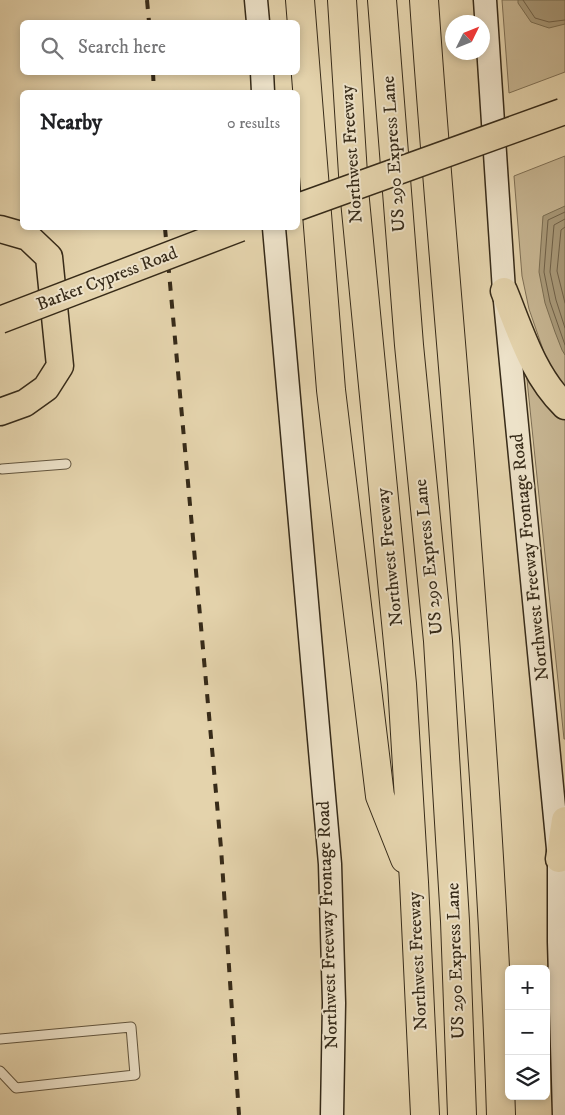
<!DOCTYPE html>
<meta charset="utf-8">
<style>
:root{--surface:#fff;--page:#f6f6f6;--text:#202124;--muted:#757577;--line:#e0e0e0}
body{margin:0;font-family:"IM FELL DW Pica",serif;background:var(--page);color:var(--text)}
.controls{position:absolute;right:15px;bottom:15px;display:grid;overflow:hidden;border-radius:8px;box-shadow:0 2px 8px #0003}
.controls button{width:45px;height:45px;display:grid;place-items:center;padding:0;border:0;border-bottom:1px solid var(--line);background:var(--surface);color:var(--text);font:25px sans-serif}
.compass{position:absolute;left:445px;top:15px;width:45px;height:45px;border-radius:50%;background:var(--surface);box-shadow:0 2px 8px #0003;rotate:47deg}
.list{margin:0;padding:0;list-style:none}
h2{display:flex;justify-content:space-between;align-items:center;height:65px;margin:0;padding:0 20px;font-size:21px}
h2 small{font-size:16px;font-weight:400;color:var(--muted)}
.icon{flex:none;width:28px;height:28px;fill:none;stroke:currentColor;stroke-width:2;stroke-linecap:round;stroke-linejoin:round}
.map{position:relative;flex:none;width:565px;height:1115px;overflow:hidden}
.search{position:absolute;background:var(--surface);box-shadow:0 2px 8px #0003;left:20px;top:20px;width:280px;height:55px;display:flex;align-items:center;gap:12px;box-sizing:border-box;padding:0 18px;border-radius:8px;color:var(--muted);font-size:19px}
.panel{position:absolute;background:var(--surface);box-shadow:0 2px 8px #0003;left:20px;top:90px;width:280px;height:140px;border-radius:8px}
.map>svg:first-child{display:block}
.green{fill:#c7b693;stroke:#7f7056}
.water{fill:#a99a7a;stroke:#7b6e53}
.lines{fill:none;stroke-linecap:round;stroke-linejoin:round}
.shore{stroke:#70624a;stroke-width:1}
.lane-casing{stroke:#62553e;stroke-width:11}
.secondary-casing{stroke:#372b19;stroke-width:25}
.primary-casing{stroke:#372b19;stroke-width:29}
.highway-casing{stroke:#372b19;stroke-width:30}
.lane{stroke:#ede2c9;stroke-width:9}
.secondary{stroke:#ede2c9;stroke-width:22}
.primary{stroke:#e4d3ac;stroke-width:26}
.highway{stroke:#e4d3ac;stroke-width:28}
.rail{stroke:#372b19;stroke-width:4;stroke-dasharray:9 9;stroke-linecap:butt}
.primary-bridge-casing{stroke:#372b19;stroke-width:29;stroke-linecap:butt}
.primary-bridge{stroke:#e4d3ac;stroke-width:26}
.labels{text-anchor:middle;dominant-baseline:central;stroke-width:4;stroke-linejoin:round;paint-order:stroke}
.street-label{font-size:18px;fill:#372b19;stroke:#ede2c9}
</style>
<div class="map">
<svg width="565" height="1115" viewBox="0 0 565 1115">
<rect width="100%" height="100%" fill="#e4d3ac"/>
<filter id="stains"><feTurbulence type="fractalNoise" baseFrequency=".004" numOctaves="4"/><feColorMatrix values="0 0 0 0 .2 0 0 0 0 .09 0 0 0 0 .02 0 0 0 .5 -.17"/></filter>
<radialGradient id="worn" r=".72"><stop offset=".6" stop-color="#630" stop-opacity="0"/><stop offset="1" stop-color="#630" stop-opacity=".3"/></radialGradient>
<g class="green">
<polygon points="502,0 565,0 565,72 509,93"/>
<polygon points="565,156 565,387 547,361 529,309 522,276 514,176"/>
<polygon points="526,370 565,414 565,739 564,739"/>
</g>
<g class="water">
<polygon points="518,0 565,0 565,24 549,28 531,22 518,3"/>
<polygon points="565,206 565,355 562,350 555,332 545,303 539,272 543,216"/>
</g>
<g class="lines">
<g class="shore">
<polyline points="523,0 535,18 549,22 565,20"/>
<polyline points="565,212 548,220 544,272 550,302 565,345"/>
<polyline points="565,219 554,225 550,272 556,300 565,328"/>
<polyline points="565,227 561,230 557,271 565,303"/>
</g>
<defs>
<g id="lane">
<polyline points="2,469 66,464"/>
<polyline points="0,1039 131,1027 135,1075 16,1088 0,1071"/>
</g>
<g id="secondary">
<polyline points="256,0 258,22"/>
<polyline points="485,0 504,291 559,859 559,942 564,1115"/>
<polyline points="262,72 263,92"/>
<polyline points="274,228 330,864 334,1003 332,1115"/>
</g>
<g id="primary">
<polyline points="0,229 28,237 49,257 60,366 46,388 25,403 0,412"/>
<path d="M504 291C520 330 533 375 565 406"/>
<polyline points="559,859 565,820"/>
</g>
<g id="highway">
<polyline points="300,0 331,390 380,796 405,859"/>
<polyline points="342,0 354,190 402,684 414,882 425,1115"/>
<polyline points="382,0 409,345 438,641 455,921 462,1115"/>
<path d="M424 0C436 177 453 355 466 532 481 726 495 920 501 1115"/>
</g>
</defs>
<use href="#lane" class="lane-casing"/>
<use href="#secondary" class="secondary-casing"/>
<use href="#primary" class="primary-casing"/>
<use href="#highway" class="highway-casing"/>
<use href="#lane" class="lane"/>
<use href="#secondary" class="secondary"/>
<use href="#primary" class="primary"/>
<use href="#highway" class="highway"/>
<g class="rail">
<polyline points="147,0 149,22"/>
<polyline points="153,72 154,92"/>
<polyline points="165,228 221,848 239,1115"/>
</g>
<defs>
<g id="primary-bridge">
<polyline points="298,207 562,112"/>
<polyline points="0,320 240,228"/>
</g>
</defs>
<use href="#primary-bridge" class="primary-bridge-casing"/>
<use href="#primary-bridge" class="primary-bridge"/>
</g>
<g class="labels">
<g class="street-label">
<text transform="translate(352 154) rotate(-94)">Northwest Freeway</text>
<text transform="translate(394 154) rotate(-94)">US 290 Express Lane</text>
<text transform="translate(107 279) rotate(-21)">Barker Cypress Road</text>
<text transform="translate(390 557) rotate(-96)">Northwest Freeway</text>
<text transform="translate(429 557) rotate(-96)">US 290 Express Lane</text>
<text transform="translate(530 557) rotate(-96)">Northwest Freeway Frontage Road</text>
<text transform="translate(328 925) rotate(-92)">Northwest Freeway Frontage Road</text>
<text transform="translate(418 961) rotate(-93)">Northwest Freeway</text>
<text transform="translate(456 961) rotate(-92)">US 290 Express Lane</text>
</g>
</g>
<rect width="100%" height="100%" filter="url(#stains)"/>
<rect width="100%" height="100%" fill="url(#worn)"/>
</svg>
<div class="controls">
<button>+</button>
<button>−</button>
<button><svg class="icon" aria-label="layers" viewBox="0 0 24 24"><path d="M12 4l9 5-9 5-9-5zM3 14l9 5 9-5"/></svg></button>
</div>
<svg class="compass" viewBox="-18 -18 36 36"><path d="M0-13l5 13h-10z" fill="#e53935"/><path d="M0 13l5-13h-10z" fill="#757577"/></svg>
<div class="search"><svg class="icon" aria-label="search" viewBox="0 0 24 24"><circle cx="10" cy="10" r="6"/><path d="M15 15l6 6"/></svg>Search here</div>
<section class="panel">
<h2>Nearby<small>0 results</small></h2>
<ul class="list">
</ul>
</section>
</div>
